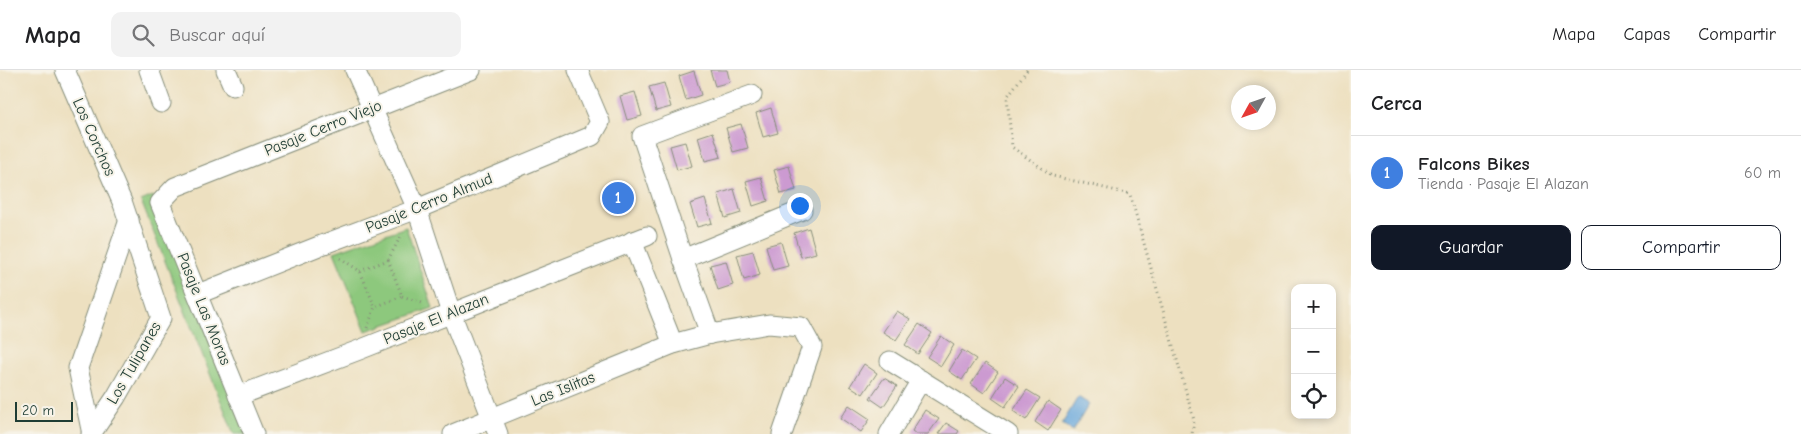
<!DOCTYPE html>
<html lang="es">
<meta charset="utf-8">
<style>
:root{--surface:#fff;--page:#f2f2f2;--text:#202124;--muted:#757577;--line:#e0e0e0;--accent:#111827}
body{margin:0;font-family:"Comic Neue",sans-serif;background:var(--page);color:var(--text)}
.controls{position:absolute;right:15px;bottom:15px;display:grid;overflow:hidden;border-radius:10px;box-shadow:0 2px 8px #0003}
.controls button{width:45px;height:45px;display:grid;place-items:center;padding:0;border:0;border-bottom:1px solid var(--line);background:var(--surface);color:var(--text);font:25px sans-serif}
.compass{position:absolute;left:1231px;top:15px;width:45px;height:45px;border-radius:50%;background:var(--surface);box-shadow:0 2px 8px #0003;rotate:230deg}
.scale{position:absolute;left:15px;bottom:12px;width:58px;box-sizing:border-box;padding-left:5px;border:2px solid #1f3d34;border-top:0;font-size:14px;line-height:18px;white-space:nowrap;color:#1f3d34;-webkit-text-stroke:4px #f7f3e8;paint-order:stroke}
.you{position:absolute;left:799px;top:135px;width:18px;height:18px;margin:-12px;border:4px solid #fff;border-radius:50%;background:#1a73e8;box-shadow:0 0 0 8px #1a73e833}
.badge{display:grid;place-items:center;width:32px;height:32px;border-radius:50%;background:var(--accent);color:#fff;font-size:16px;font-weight:700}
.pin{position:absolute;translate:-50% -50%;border:2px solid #fff;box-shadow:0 1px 5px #0006}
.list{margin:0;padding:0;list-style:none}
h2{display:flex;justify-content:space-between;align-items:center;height:65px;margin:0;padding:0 20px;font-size:21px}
h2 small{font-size:16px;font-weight:400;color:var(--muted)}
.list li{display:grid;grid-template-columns:32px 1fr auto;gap:15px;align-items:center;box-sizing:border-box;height:75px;padding:0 20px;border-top:1px solid var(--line)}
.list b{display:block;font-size:19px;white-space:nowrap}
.list p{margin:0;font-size:16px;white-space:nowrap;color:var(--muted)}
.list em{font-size:16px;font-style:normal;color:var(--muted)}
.actions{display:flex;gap:10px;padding:15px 20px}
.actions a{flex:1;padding:11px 0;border:1px solid var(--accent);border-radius:10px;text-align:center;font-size:18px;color:var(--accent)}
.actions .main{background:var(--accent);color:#fff}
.icon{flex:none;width:28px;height:28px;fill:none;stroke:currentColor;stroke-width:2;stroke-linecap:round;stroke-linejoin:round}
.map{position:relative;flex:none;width:1351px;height:364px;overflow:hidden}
header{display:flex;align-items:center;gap:30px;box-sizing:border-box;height:70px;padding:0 25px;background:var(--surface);border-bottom:1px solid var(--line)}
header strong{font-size:24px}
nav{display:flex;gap:28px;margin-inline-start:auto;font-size:18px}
.search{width:350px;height:45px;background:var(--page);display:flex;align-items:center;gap:12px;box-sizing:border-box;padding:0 18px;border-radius:10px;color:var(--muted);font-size:19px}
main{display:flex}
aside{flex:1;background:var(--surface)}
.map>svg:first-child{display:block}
.green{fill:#8dc87d;stroke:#568258}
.water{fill:#69a7db;stroke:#447288}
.building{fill:#cc9ad1}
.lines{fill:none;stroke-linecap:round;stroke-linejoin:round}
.street-casing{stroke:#868e7a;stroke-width:21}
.path{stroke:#868e7a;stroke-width:3;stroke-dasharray:1 4;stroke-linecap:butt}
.street{stroke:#fff;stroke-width:19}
.labels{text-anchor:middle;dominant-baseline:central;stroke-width:4;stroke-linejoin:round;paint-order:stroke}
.street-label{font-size:16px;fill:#1f3d34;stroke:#f7f3e8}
</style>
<header>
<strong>Mapa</strong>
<div class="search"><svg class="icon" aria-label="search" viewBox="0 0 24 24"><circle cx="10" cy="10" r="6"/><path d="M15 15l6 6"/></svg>Buscar aquí</div>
<nav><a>Mapa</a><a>Capas</a><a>Compartir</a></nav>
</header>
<main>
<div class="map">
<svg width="1351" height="364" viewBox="0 0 1351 364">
<rect width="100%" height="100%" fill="#f7f3e8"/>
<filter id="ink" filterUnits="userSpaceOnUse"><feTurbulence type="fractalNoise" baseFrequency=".02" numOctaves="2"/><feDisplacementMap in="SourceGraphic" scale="10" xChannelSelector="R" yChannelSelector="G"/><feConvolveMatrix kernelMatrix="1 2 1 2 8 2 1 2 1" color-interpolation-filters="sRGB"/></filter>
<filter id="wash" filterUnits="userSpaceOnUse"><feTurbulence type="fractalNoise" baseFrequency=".0096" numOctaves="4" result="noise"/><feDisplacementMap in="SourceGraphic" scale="20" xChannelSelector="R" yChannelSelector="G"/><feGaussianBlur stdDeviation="1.12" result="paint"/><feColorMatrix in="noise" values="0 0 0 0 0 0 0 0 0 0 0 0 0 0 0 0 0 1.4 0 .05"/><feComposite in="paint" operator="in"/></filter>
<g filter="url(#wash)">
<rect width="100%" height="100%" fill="#ede0c0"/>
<g class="green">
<polygon points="153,126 248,364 234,364 141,131"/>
<polygon points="406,157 433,238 366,261 334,182"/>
</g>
<polygon class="water" points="1078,327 1089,334 1073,361 1062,354"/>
<g id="blocks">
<g class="building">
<polygon points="710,0 727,0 730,12 715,16"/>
<polygon points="694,1 701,25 686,30 679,6"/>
<polygon points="664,13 671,37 656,41 649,17"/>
<polygon points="635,22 642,46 627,50 620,26"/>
<polygon points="771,38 778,63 763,67 756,43"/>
<polygon points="741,54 748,78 733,82 726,58"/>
<polygon points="713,62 721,87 705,91 698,67"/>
<polygon points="685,72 692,96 677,100 670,76"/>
<polygon points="789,96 796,120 781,124 774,100"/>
<polygon points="761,107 768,131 753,136 746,111"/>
<polygon points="734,119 741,143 725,148 718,124"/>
<polygon points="705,129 712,153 697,157 690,134"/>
<polygon points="809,158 816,183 801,187 794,163"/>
<polygon points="781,172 788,196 773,200 766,176"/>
<polygon points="753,181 760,205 744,210 737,185"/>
<polygon points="726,191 733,215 718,220 710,195"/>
<polygon points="897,241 910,249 896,270 883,262"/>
<polygon points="919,254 932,263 918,284 905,275"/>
<polygon points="941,266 954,275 941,296 927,287"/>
<polygon points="962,280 976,289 962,310 949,301"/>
<polygon points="985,293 998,302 984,323 971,314"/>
<polygon points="864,294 877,303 863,324 850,316"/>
<polygon points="1005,307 1019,316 1005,337 992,328"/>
<polygon points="884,308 897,316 883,337 870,328"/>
<polygon points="1027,320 1040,328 1026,350 1013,341"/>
<polygon points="1048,331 1061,340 1048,361 1035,352"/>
<polygon points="849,335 870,349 861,362 840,348"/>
<polygon points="925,340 939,349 928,364 916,364 912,361"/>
<polygon points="946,353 959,361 957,364 938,364"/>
</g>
</g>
</g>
<g filter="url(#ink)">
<use href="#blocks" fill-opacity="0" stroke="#868e7a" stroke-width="1"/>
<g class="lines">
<defs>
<g id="street">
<polyline points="65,0 123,134 161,248 116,327 91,364"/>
<polyline points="149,0 161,33"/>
<polyline points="226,0 233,16"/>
<polyline points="355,0 417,139 451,243 498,364"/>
<polyline points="632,171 673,274"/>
<polyline points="683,189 802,140"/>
<polyline points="198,224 319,176 417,139 592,66 600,52 578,0"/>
<polyline points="710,264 683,189 642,66 752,25"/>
<polyline points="890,291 1008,364"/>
<polyline points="238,326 359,280 647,166"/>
<polyline points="92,364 78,298 129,150"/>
<polyline points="254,364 160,133 175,117 471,0"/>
<polyline points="453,364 673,274 710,264 769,254 801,257 812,277 782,364"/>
<polyline points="889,364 921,310"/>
</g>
</defs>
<use href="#street" class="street-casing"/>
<g class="path">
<polyline points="1027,0 1007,27 1012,77 1053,106 1130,124 1194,350 1192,364"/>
<polyline points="340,188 360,201 375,237 402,226 388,190 360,201"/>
<polyline points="388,190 402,164"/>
<polyline points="402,226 425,234"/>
<polyline points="367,258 375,237"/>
</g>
<use href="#street" class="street"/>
</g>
</g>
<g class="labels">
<g class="street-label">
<text transform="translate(323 58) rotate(-22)">Pasaje Cerro Viejo</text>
<text transform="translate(94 67) rotate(66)">Los Corchos</text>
<text transform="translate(429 133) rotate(-22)">Pasaje Cerro Almud</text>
<text transform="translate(204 239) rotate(68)">Pasaje Las Moras</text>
<text transform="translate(436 249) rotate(-22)">Pasaje El Alazan</text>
<text transform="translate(134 293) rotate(-60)">Los Tulipanes</text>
<text transform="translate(563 319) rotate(-22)">Las Islitas</text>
</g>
</g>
</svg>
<div class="controls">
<button>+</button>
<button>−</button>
<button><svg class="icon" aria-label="locate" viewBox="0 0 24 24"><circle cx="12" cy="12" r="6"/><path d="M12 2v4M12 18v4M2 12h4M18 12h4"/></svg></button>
</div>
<svg class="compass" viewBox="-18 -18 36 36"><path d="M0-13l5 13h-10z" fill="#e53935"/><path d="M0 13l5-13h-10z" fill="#757577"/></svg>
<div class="scale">20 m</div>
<div class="you"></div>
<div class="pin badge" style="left:618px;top:128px;background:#3f7fe0">1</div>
</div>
<aside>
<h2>Cerca<small></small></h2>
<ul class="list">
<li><span class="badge" style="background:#3f7fe0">1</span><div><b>Falcons Bikes</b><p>Tienda · Pasaje El Alazan</p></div><em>60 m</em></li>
</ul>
<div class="actions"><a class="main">Guardar</a><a>Compartir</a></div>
</aside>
</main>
